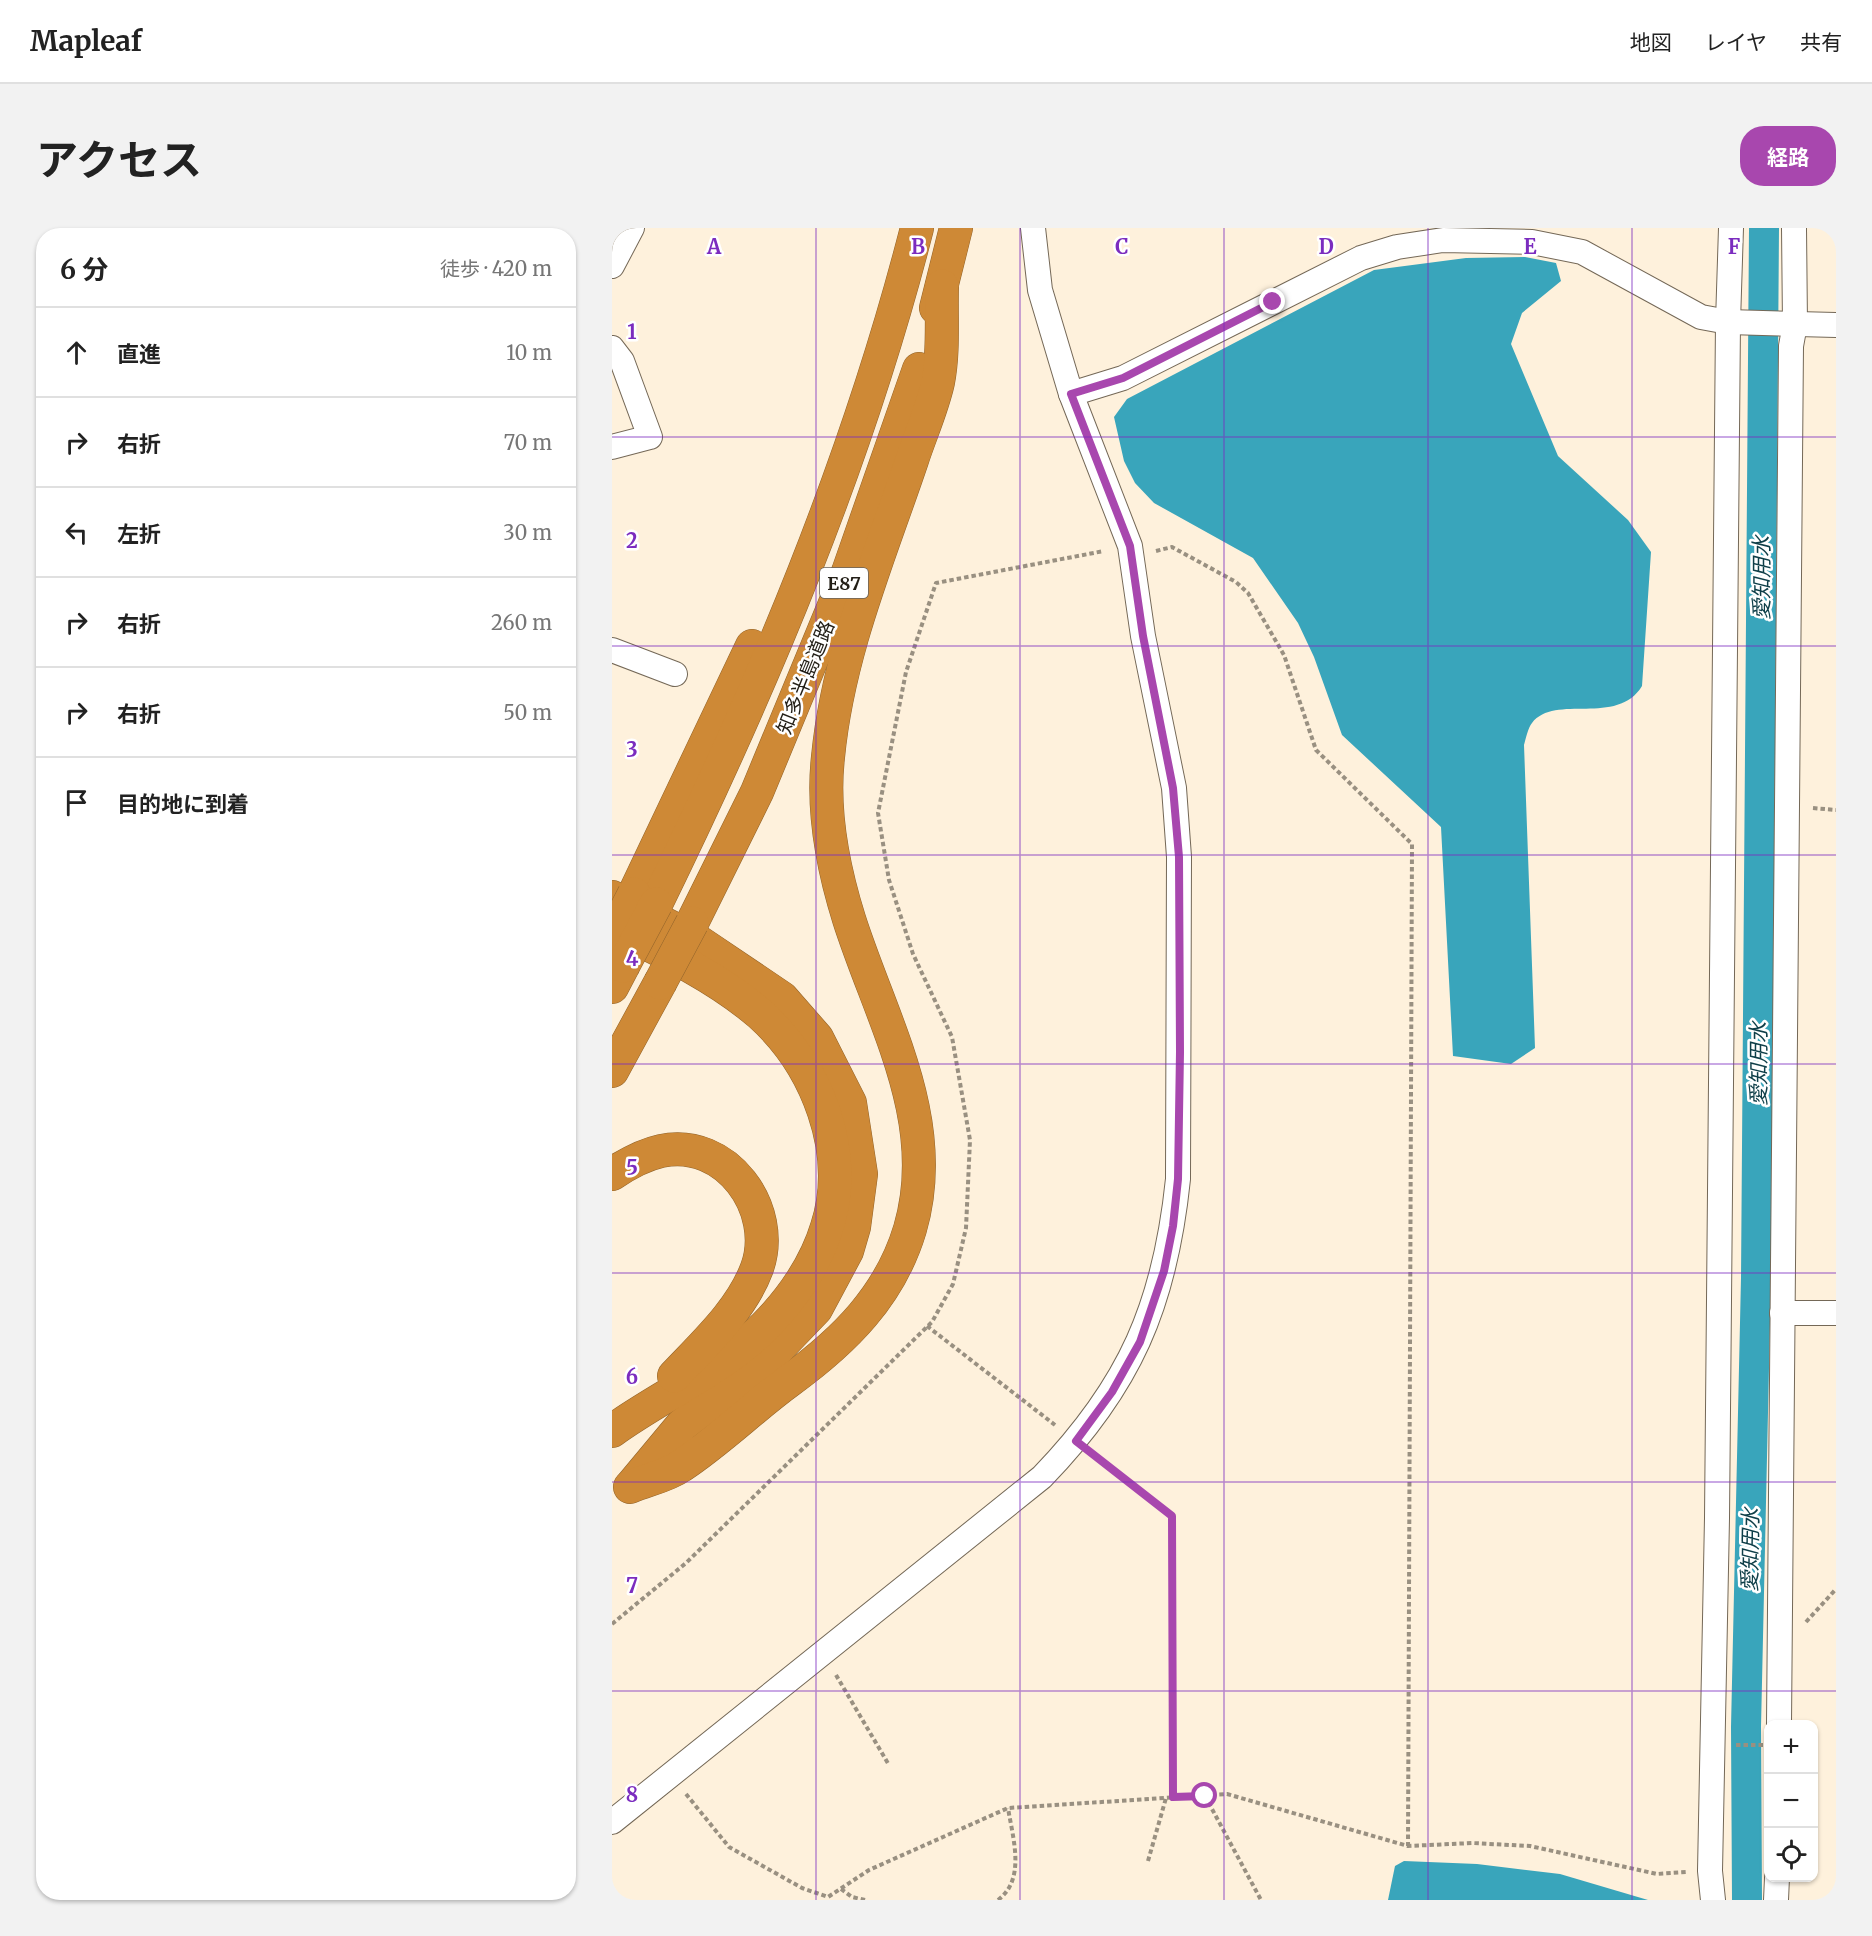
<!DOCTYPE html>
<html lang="ja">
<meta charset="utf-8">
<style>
:root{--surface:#fff;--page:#f2f2f2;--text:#222;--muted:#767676;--line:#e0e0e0;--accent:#a847ae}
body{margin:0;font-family:Merriweather,"Noto Sans JP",serif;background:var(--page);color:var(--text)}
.controls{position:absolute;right:18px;bottom:18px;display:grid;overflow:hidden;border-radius:12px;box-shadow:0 2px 4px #0004}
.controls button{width:54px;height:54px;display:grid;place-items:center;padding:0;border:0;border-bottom:2px solid var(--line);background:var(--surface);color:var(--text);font:30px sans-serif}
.stop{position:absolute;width:18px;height:18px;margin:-14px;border:4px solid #a847ae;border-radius:50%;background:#fff}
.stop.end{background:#a847ae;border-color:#fff;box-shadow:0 2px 6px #0008}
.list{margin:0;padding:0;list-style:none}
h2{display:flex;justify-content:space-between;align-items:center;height:78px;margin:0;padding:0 24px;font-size:26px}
h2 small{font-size:20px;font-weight:400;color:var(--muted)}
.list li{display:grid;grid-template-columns:39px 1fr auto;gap:18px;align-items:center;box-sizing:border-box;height:90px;padding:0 24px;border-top:2px solid var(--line)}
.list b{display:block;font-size:22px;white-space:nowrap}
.list em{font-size:20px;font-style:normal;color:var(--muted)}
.icon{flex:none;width:33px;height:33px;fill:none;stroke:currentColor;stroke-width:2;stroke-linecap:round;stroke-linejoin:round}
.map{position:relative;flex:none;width:1224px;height:1672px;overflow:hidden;border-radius:24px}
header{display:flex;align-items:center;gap:36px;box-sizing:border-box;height:84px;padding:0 30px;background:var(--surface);border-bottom:2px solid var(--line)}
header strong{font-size:28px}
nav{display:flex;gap:33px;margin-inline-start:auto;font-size:21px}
.intro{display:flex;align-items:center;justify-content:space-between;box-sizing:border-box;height:144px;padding:0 36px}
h1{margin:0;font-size:42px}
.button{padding:15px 27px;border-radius:24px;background:var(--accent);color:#fff;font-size:21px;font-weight:700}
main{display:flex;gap:36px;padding:0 36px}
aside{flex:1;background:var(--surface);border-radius:24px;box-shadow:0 2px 4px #0004}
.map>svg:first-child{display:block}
.water{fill:#39a5bb}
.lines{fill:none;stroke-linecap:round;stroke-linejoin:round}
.canal{stroke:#39a5bb;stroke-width:30}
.minor-casing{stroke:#746857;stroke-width:26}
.motorway-casing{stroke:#92642b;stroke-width:34}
.path{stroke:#999081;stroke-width:4;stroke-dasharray:4.5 3;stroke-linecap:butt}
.minor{stroke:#fff;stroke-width:24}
.motorway{stroke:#ce8936;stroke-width:33}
.motorway-bridge-casing{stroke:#92642b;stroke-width:34;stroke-linecap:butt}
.motorway-bridge{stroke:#ce8936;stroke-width:33}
.route{stroke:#a847ae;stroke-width:8}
.grid{fill:none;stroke:#7b2cbf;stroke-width:1.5;stroke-opacity:0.55}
.labels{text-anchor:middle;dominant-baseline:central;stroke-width:5;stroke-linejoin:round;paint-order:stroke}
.shield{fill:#fff;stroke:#65625d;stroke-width:1.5}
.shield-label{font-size:18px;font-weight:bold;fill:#231f17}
.street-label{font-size:20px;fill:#231f17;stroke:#fff}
.water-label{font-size:21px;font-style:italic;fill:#0e3e48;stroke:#fff}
.grid-label{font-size:20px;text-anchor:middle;font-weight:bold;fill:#7b2cbf;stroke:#fff;stroke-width:5;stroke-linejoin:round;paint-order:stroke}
</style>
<header>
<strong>Mapleaf</strong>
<nav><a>地図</a><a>レイヤ</a><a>共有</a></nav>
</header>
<div class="intro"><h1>アクセス</h1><a class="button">経路</a></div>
<main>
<aside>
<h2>6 分<small>徒歩 · 420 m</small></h2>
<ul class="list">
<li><svg class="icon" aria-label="ahead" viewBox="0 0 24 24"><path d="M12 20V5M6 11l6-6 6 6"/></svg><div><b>直進</b></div><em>10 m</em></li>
<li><svg class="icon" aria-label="right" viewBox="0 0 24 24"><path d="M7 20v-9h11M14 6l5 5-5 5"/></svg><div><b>右折</b></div><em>70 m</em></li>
<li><svg class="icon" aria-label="left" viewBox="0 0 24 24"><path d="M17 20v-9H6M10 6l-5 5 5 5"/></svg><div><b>左折</b></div><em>30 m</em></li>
<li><svg class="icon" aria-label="right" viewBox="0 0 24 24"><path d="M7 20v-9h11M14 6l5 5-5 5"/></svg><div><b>右折</b></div><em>260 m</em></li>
<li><svg class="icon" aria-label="right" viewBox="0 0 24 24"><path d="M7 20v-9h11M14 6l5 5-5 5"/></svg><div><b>右折</b></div><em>50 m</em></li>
<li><svg class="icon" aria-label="arrive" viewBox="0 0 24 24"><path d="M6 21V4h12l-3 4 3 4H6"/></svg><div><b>目的地に到着</b></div></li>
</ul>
</aside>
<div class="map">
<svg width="1224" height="1672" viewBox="0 0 1224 1672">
<rect width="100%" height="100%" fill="#fef1dc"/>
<g class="water">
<path d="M913 29 944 35 949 53 910 85 899 116 946 228 1016 292 1039 324 1030 458C1005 499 943 465 920 495 916 500 914 510 912 517L923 820 899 836 841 828 829 599 730 507 702 429 686 395 641 330 542 275 523 255 512 233 502 189 515 171 762 42 854 30Z"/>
<polygon points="792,1633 865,1636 948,1646 1036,1672 776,1672 783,1638"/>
</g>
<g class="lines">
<polyline class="canal" points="1135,1672 1134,1499 1144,1050 1152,0"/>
<defs>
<g id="minor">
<polyline points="0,38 20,0"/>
<polyline points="0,120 10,133 38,209 0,219"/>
<polyline points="459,166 511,150 749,30 785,19 831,12 920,14 970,24 1089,89 1116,94 1224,97"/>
<polyline points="0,422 63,446"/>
<polyline points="1170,1085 1224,1085"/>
<polyline points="1167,1496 1179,118 1183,96 1182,0"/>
<path d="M0 1594 430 1249C518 1158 553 1077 566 951L567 629 562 560 531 408 518 318 459 166 428 62 421 0"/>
<polyline points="1101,1672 1098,1643 1105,1290 1116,94 1119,0"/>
<polyline points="1164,1672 1165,1650"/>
</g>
<g id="motorway">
<polyline points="324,80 344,0"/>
<polyline points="22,666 140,418"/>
<polyline points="0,669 84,712 170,770 205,810 238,875 249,946 242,999 235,1023 204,1081 154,1133 70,1197 20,1257"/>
<path d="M44 676C150 459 245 235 305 0"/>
<polyline points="80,695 145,564 236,344 307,141"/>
<path d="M0 699C52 724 104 748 148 786 205 837 239 924 215 999 204 1036 180 1071 153 1098 111 1141 48 1168 0 1203"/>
<polyline points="0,759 11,738"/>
<polyline points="0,843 48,755"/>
<path d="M0 946C15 936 31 927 49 923 114 909 166 981 145 1040 129 1083 92 1116 62 1148"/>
<path d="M18 1259C34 1252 55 1248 69 1238 107 1213 140 1180 177 1153 232 1113 278 1068 298 1001 330 892 269 792 237 691 221 640 210 582 216 529 226 425 267 330 300 232 308 207 320 181 326 154 332 124 329 89 330 58"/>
</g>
</defs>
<use href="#minor" class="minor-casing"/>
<use href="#motorway" class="motorway-casing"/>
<g class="path">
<polyline points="544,323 560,319 624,354 636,365 672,427 704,522 800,616 796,1618"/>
<polyline points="1201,580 1224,582"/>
<polyline points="315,1098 443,1197"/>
<polyline points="482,1227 560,1288 561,1569"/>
<polyline points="1194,1394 1224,1361"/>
<polyline points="0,1396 74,1335 320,1094 341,1056 354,1000 358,912 340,809 301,726 277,652 266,585 294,444 324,355 492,323"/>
<polyline points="224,1447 277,1537"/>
<polyline points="1124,1517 1153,1517"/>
<polyline points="74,1566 117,1619 190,1660 216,1669 257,1642 396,1580 615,1566 796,1618 860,1615 918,1618 1045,1646 1074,1644"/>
<polyline points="593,1568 649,1672"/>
<polyline points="536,1633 554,1570"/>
<polyline points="229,1661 240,1669 253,1672"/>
<path d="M386 1672C414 1651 401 1611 396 1580"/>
</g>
<use href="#minor" class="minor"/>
<use href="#motorway" class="motorway"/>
<defs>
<g id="motorway-bridge">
<polyline points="0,709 22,666"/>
<polyline points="11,738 44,676"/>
<polyline points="48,755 80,695"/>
</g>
</defs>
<use href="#motorway-bridge" class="motorway-bridge-casing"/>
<use href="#motorway-bridge" class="motorway-bridge"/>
</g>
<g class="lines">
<polyline class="route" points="593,1568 561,1569 560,1288 464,1213 500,1164 528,1114 552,1043 561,998 566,951 568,824 567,629 561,560 531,408 518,318 459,166 511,150 661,74"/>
</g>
<path class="grid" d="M204 0V1672M408 0V1672M612 0V1672M816 0V1672M1020 0V1672M0 209H1224M0 418H1224M0 627H1224M0 836H1224M0 1045H1224M0 1254H1224M0 1463H1224"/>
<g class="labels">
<rect class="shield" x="208" y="340" width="48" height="30" rx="4.5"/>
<g class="shield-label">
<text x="232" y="355">E87</text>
</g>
<g class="street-label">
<text transform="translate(193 449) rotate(-68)">知多半島道路</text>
</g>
<g class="water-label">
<text transform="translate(1149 350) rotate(-90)">愛知用水</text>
<text transform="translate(1146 836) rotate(-90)">愛知用水</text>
<text transform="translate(1138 1322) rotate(-89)">愛知用水</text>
</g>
</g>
<g class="grid-label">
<text x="102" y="26">A</text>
<text x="306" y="26">B</text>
<text x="510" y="26">C</text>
<text x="714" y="26">D</text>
<text x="918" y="26">E</text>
<text x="1122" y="26">F</text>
<text x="20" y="111">1</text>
<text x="20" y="320">2</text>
<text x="20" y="529">3</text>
<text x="20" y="738">4</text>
<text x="20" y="947">5</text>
<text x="20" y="1156">6</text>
<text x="20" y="1365">7</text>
<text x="20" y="1574">8</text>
</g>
</svg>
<div class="controls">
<button>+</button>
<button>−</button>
<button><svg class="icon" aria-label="locate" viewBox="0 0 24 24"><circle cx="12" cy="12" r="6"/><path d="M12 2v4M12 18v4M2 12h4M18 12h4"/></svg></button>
</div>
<div class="stop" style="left:593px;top:1568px"></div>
<div class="stop end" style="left:661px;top:74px"></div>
</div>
</main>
